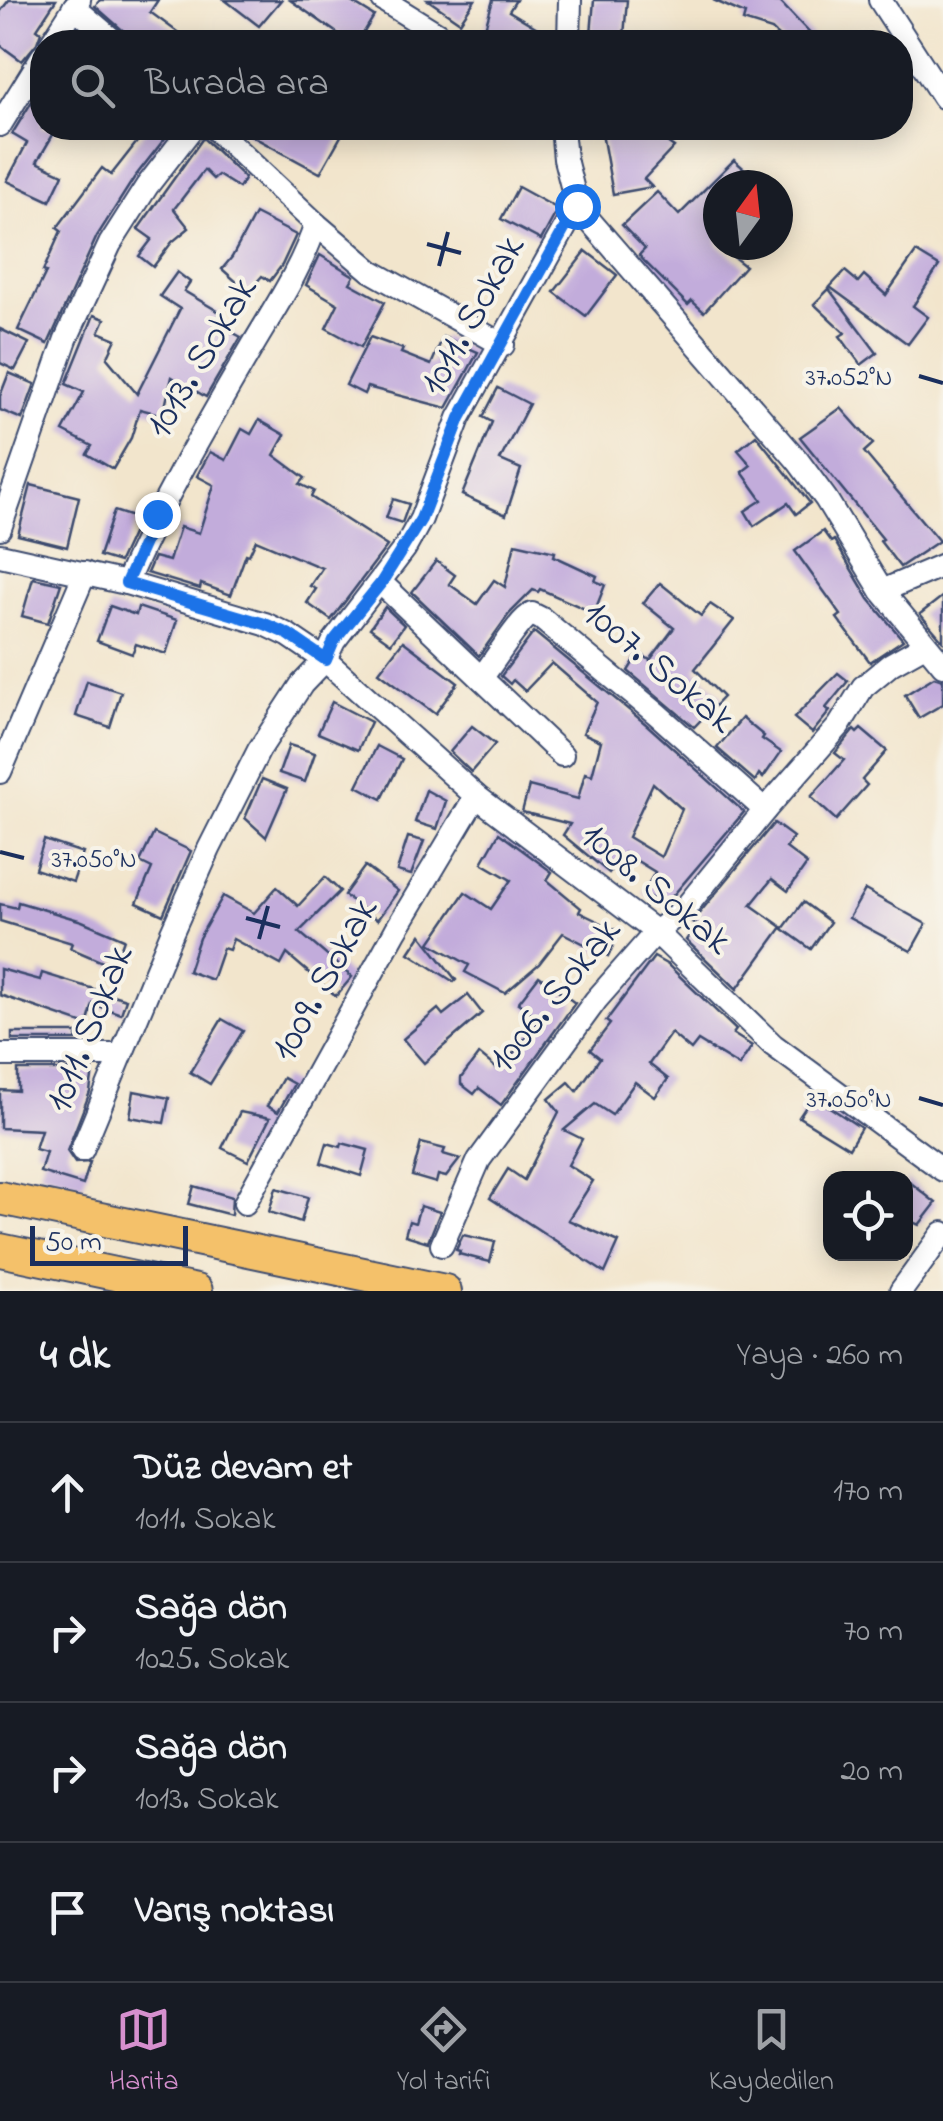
<!DOCTYPE html>
<html lang="tr">
<meta charset="utf-8">
<style>
:root{--surface:#171b24;--page:#20242c;--text:#f1f3f6;--muted:#9ea1a6;--line:#363941;--accent:#d690ce}
body{margin:0;font-family:"Indie Flower",sans-serif;background:var(--page);color:var(--text)}
.controls{position:absolute;right:30px;bottom:30px;display:grid;overflow:hidden;border-radius:20px;box-shadow:0 5px 25px #0003}
.controls button{width:90px;height:90px;display:grid;place-items:center;padding:0;border:0;border-bottom:2px solid var(--line);background:var(--surface);color:var(--text);font:50px sans-serif}
.compass{position:absolute;left:703px;top:170px;width:90px;height:90px;border-radius:50%;background:var(--surface);box-shadow:0 5px 25px #0003;rotate:15deg}
.scale{position:absolute;left:30px;bottom:25px;width:158px;box-sizing:border-box;padding-left:10px;border:5px solid #1b2f5e;border-top:0;font-size:28px;line-height:35px;white-space:nowrap;color:#1b2f5e;-webkit-text-stroke:8px #f7f3e8;paint-order:stroke}
.stop{position:absolute;width:30px;height:30px;margin:-22px;border:8px solid #1a73e8;border-radius:50%;background:#fff}
.stop.end{background:#1a73e8;border-color:#fff;box-shadow:0 2px 10px #0008}
.list{margin:0;padding:0;list-style:none}
h2{display:flex;justify-content:space-between;align-items:center;height:130px;margin:0;padding:0 40px;font-size:42px}
h2 small{font-size:32px;font-weight:400;color:var(--muted)}
.list li{display:grid;grid-template-columns:65px 1fr auto;gap:30px;align-items:center;box-sizing:border-box;height:140px;padding:0 40px;border-top:2px solid var(--line)}
.list b{display:block;font-size:38px;white-space:nowrap}
.list p{margin:0;font-size:32px;white-space:nowrap;color:var(--muted)}
.list em{font-size:32px;font-style:normal;color:var(--muted)}
.icon{flex:none;width:55px;height:55px;fill:none;stroke:currentColor;stroke-width:2;stroke-linecap:round;stroke-linejoin:round}
.map{position:relative;flex:none;width:943px;height:1291px;overflow:hidden}
.search{position:absolute;background:var(--surface);box-shadow:0 5px 25px #0003;left:30px;right:30px;top:30px;height:110px;display:flex;align-items:center;gap:25px;box-sizing:border-box;padding:0 35px;border-radius:40px;color:var(--muted);font-size:38px}
.sheet{height:690px;background:var(--surface)}
nav{display:flex;justify-content:space-around;align-items:center;box-sizing:border-box;height:140px;border-top:2px solid var(--line);background:var(--surface);font-size:28px;color:var(--muted)}
nav a{display:grid;justify-items:center;gap:5px}
nav .on{color:var(--accent)}
.map>svg:first-child{display:block}
.building{fill:#c2acdb;fill-rule:evenodd}
.lines{fill:none;stroke-linecap:round;stroke-linejoin:round}
.minor-casing{stroke:#3b4a6e;stroke-width:26}
.highway-casing{stroke:#3b4a6e;stroke-width:36}
.minor{stroke:#fff;stroke-width:22}
.highway{stroke:#f4c16a;stroke-width:32}
.route{stroke:#1a73e8;stroke-width:12}
.ticks{fill:none;stroke:#1b2f5e;stroke-width:4}
.labels{text-anchor:middle;dominant-baseline:central;stroke-width:8;stroke-linejoin:round;paint-order:stroke}
.street-label{font-size:40px;fill:#1b2f5e;stroke:#f7f3e8}
.ticks-label{font-size:25px;text-anchor:middle;fill:#1b2f5e;stroke:#f7f3e8;stroke-width:8;stroke-linejoin:round;paint-order:stroke}
</style>
<div class="map">
<svg width="943" height="1291" viewBox="0 0 943 1291">
<rect width="100%" height="100%" fill="#f7f3e8"/>
<filter id="ink" filterUnits="userSpaceOnUse"><feTurbulence type="fractalNoise" baseFrequency=".01" numOctaves="2"/><feDisplacementMap in="SourceGraphic" scale="20" xChannelSelector="R" yChannelSelector="G"/><feConvolveMatrix kernelMatrix="1 2 1 2 8 2 1 2 1" color-interpolation-filters="sRGB"/></filter>
<filter id="wash" filterUnits="userSpaceOnUse"><feTurbulence type="fractalNoise" baseFrequency=".0048" numOctaves="4" result="noise"/><feDisplacementMap in="SourceGraphic" scale="40" xChannelSelector="R" yChannelSelector="G"/><feGaussianBlur stdDeviation="2.25" result="paint"/><feColorMatrix in="noise" values="0 0 0 0 0 0 0 0 0 0 0 0 0 0 0 0 0 1.4 0 .05"/><feComposite in="paint" operator="in"/></filter>
<g filter="url(#wash)">
<rect width="100%" height="100%" fill="#f2e5cc"/>
<g id="blocks">
<g class="building">
<polygon points="9,0 56,0 37,29 41,32 37,43 22,61 0,45 0,12"/>
<polygon points="100,0 158,0 150,12 191,42 136,42 95,6"/>
<polygon points="225,0 281,0 259,26"/>
<polygon points="290,0 348,0 374,16 358,42 350,42"/>
<polygon points="428,0 475,0 460,22"/>
<polygon points="493,0 516,0 509,11 554,38 554,42 481,42"/>
<polygon points="594,0 627,0 624,36 591,34"/>
<polygon points="713,0 780,2 818,42 784,42 772,30 743,21 745,14"/>
<polygon points="42,85 42,128 57,128 37,162 63,174 50,201 7,181 27,143 12,134"/>
<polygon points="148,128 173,128 134,178 97,236 48,344 18,330 46,272 43,271 61,231 57,228 102,168 111,175"/>
<polygon points="237,128 326,128 341,136 320,173"/>
<polygon points="601,128 647,128 674,147 644,179 652,187 613,194"/>
<polygon points="203,138 245,178 239,188 218,175 213,179 204,170 174,209 189,228 172,242 153,267 139,256 152,239 138,229"/>
<polygon points="734,160 763,185 718,185 718,245 745,266 704,312 692,301 688,305 645,262 639,255 645,249 622,225 657,192 679,215"/>
<polygon points="518,187 558,209 541,240 501,219"/>
<polygon points="255,214 296,235 282,265 270,281 262,276 248,292 222,269 232,257"/>
<polygon points="586,251 617,275 586,316 554,292"/>
<polygon points="916,252 939,266 913,306 928,317 908,344 830,287 845,271 858,282 864,275 886,295"/>
<polygon points="320,255 354,276 350,283 385,302 361,347 326,328 338,304 306,285"/>
<polygon points="177,272 190,282 184,291 221,313 215,323 241,337 206,397 172,377 163,415 140,409 131,438 113,469 87,454 92,446 63,431 84,392 66,384 94,315 105,319 99,332 116,339 107,358 137,394 180,309 160,296"/>
<polygon points="829,289 877,353 861,365 840,336 845,333 814,304"/>
<polygon points="0,329 29,343 15,370 0,363"/>
<polygon points="370,337 403,349 401,353 431,365 443,337 478,352 447,408 367,387 364,394 346,385"/>
<polygon points="9,373 35,384 22,419 0,410 0,396"/>
<polygon points="498,388 529,404 500,460 521,469 506,515 462,495 492,422 483,417"/>
<polygon points="841,408 873,444 864,452 939,541 900,567 880,541 883,539 800,437"/>
<polygon points="259,420 285,435 274,455 305,478 300,484 314,491 311,497 387,546 331,620 307,603 316,589 310,586 322,568 256,540 249,555 246,554 231,595 201,584 200,589 147,573 154,557 169,561 180,527 199,533 214,485 197,476 210,452 226,460 242,429 251,434"/>
<polygon points="756,435 810,503 796,514 788,503 754,526 745,511 762,500 742,472 751,465 738,450"/>
<polygon points="31,485 79,497 67,547 18,535"/>
<polygon points="393,499 409,504 402,523 386,518"/>
<polygon points="114,511 139,519 119,562 99,556"/>
<polygon points="823,531 831,542 834,540 869,599 903,640 870,662 837,618 841,615 795,551"/>
<polygon points="515,543 555,552 554,556 597,576 595,581 605,585 594,613 540,589 538,592 533,590 509,614 479,656 412,592 436,561 455,575 449,584 477,604 494,580 505,587"/>
<polygon points="33,578 61,584 48,623 22,616"/>
<polygon points="660,583 701,616 710,604 734,620 695,669 723,697 694,727 628,671 639,653 650,660 674,628 643,603"/>
<polygon points="943,596 943,641 920,614"/>
<polygon points="110,606 136,615 138,607 177,620 166,654 136,644 132,654 97,641"/>
<polygon points="385,607 404,625 391,643 370,628"/>
<path d="M534 632 647 725 744 812 664 906 643 893 655 872 624 853 609 873 563 835 570 824 522 812 529 786 578 799 585 773 592 775 601 741 583 733 597 702 552 663 525 691 513 680 510 684 501 676ZM653 783 682 809 661 857 628 837Z"/>
<polygon points="403,641 458,683 435,714 379,672"/>
<polygon points="838,673 848,681 826,708 830,711 812,733 794,718"/>
<polygon points="934,677 943,680 943,704 919,718 905,695"/>
<polygon points="87,681 121,692 110,727 76,716"/>
<polygon points="332,702 371,722 358,750 318,733"/>
<polygon points="742,718 764,736 762,739 781,752 763,778 759,774 755,781 717,748"/>
<polygon points="472,726 495,744 471,772 450,752"/>
<polygon points="861,729 887,751 862,780 867,785 836,820 811,797 844,760 835,753 854,730 857,733"/>
<polygon points="289,745 315,753 305,782 279,773"/>
<polygon points="377,746 402,759 382,799 357,786"/>
<polygon points="262,779 287,789 266,837 245,818"/>
<polygon points="426,790 446,801 437,829 415,822"/>
<polygon points="774,823 793,837 786,848 807,864 788,891 772,879 751,905 782,927 737,989 686,940 697,925 692,922"/>
<polygon points="154,833 191,851 163,915 137,903 152,868 140,862"/>
<polygon points="499,833 552,872 547,880 581,908 579,912 620,932 608,956 563,933 539,964 505,993 465,972 469,965 430,943 465,892 491,909 511,880 482,863"/>
<polygon points="408,837 424,841 411,875 397,871"/>
<polygon points="44,840 83,853 73,882 35,869"/>
<polygon points="365,866 398,891 377,920 344,895"/>
<polygon points="325,877 340,891 299,932 352,977 336,996 287,954 281,965 233,939 229,950 223,948 212,980 188,971 199,938 223,896 254,913 277,887 298,906"/>
<polygon points="865,890 926,924 911,951 849,918"/>
<polygon points="18,902 82,921 124,939 114,967 70,948 72,943 0,921 0,904 17,908"/>
<polygon points="803,902 830,922 811,949 783,929"/>
<polygon points="421,935 456,980 454,982 409,953"/>
<polygon points="654,957 668,965 736,1030 733,1034 752,1046 739,1066 698,1041 691,1050 671,1033 649,1064 668,1079 655,1097 635,1082 612,1115 595,1104 564,1130 582,1139 568,1165 593,1181 568,1220 619,1242 605,1273 490,1198 508,1169 524,1180 559,1112 549,1099 569,1082 577,1091 600,1058 590,1050 610,1024 606,1021"/>
<polygon points="0,969 40,980 42,973 126,999 121,1014 93,1004 87,1025 0,995"/>
<polygon points="539,976 575,1003 501,1105 479,1088 474,1094 461,1084 461,1078 479,1054 496,1068 505,1057 508,1060 540,1019 518,1003"/>
<polygon points="468,995 482,1013 424,1063 403,1039 438,1009 443,1015"/>
<polygon points="222,1019 243,1031 210,1084 190,1072"/>
<polygon points="12,1033 78,1033 76,1040 12,1040"/>
<polygon points="18,1070 93,1070 90,1092 67,1151 75,1163 90,1162 83,1185 40,1172 46,1152 35,1149 41,1130 0,1128 0,1090 18,1091"/>
<polygon points="283,1078 294,1084 278,1112 267,1106"/>
<polygon points="134,1091 169,1098 164,1123 130,1117"/>
<polygon points="813,1096 861,1128 849,1148 799,1117"/>
<polygon points="240,1112 270,1118 248,1161 222,1148"/>
<polygon points="327,1143 341,1147 342,1143 368,1150 361,1176 321,1163"/>
<polygon points="421,1143 445,1149 443,1154 460,1159 446,1177 438,1175 436,1183 412,1176"/>
<polygon points="906,1179 936,1203 919,1225 906,1219"/>
<polygon points="194,1186 232,1197 231,1215 189,1204"/>
<polygon points="276,1188 308,1197 301,1222 269,1212"/>
<polygon points="420,1206 440,1212 428,1242 405,1235 409,1221 415,1223"/>
<polygon points="463,1235 495,1242 490,1262 459,1254 460,1251 456,1250"/>
</g>
</g>
</g>
<g filter="url(#ink)">
<use href="#blocks" fill-opacity="0" stroke="#3b4a6e" stroke-width="2.5"/>
<g class="lines">
<defs>
<g id="minor">
<polyline points="383,0 451,42"/>
<polyline points="880,0 943,97"/>
<polyline points="74,7 115,42"/>
<polyline points="52,42 79,0"/>
<polyline points="569,42 570,0"/>
<polyline points="0,125 42,57"/>
<polyline points="214,128 316,224 371,271 503,345"/>
<polyline points="562,128 565,159 577,206 798,461 826,499 882,591 943,665"/>
<polyline points="0,528 66,339 110,244 147,186 192,128"/>
<polyline points="0,555 126,583 265,624 288,635 325,660 476,796 656,932 773,1045 943,1170"/>
<path d="M126 583C160 505 202 433 245 359 271 313 299 275 316 224"/>
<path d="M381 583 481 678C494 663 519 619 532 614L542 619 657 714 765 810"/>
<polyline points="882,591 943,565"/>
<polyline points="481,678 562,755"/>
<polyline points="0,772 85,573"/>
<polyline points="0,1055 119,1055"/>
<polyline points="82,1150 172,932 209,849 259,750 302,684 325,660 334,641 405,548 421,519 459,418 577,206"/>
<polyline points="245,1203 396,930 476,796"/>
<polyline points="442,1245 479,1160 596,1000 656,932 686,907 765,810 839,726 863,687 891,664 925,645"/>
<polyline points="901,1291 943,1233"/>
</g>
<g id="highway">
<polyline points="0,1198 445,1291"/>
<polyline points="0,1250 196,1291"/>
</g>
</defs>
<use href="#minor" class="minor-casing"/>
<use href="#highway" class="highway-casing"/>
<use href="#minor" class="minor"/>
<use href="#highway" class="highway"/>
</g>
</g>
<g class="lines" filter="url(#ink)">
<polyline class="route" points="157,514 126,583 265,624 288,634 326,660 334,641 381,583 421,519 460,418 577,206"/>
</g>
<path class="ticks" d="M427 244 461 253M439 266 448 232M919 376 943 383M0 852 24 858M246 918 280 927M259 939 268 906M919 1098 943 1105"/>
<g class="labels">
<g class="street-label">
<text transform="translate(474 316) rotate(-61)">1011. Sokak</text>
<text transform="translate(203 358) rotate(-59)">1013. Sokak</text>
<text transform="translate(658 668) rotate(40)">1007. Sokak</text>
<text transform="translate(655 890) rotate(40)">1008. Sokak</text>
<text transform="translate(326 980) rotate(-61)">1009. Sokak</text>
<text transform="translate(556 996) rotate(-51)">1006. Sokak</text>
<text transform="translate(91 1029) rotate(-68)">1011. Sokak</text>
</g>
</g>
<g class="ticks-label">
<text x="849" y="385">37.052°N</text>
<text x="94" y="867">37.050°N</text>
<text x="849" y="1107">37.050°N</text>
</g>
</svg>
<div class="controls">
<button><svg class="icon" aria-label="locate" viewBox="0 0 24 24"><circle cx="12" cy="12" r="6"/><path d="M12 2v4M12 18v4M2 12h4M18 12h4"/></svg></button>
</div>
<svg class="compass" viewBox="-18 -18 36 36"><path d="M0-13l5 13h-10z" fill="#e53935"/><path d="M0 13l5-13h-10z" fill="#9ea1a6"/></svg>
<div class="scale">50 m</div>
<div class="stop" style="left:577px;top:206px"></div>
<div class="stop end" style="left:157px;top:514px"></div>
<div class="search"><svg class="icon" aria-label="search" viewBox="0 0 24 24"><circle cx="10" cy="10" r="6"/><path d="M15 15l6 6"/></svg>Burada ara</div>
</div>
<section class="sheet">
<h2>4 dk<small>Yaya · 260 m</small></h2>
<ul class="list">
<li><svg class="icon" aria-label="ahead" viewBox="0 0 24 24"><path d="M12 20V5M6 11l6-6 6 6"/></svg><div><b>Düz devam et</b><p>1011. Sokak</p></div><em>170 m</em></li>
<li><svg class="icon" aria-label="right" viewBox="0 0 24 24"><path d="M7 20v-9h11M14 6l5 5-5 5"/></svg><div><b>Sağa dön</b><p>1025. Sokak</p></div><em>70 m</em></li>
<li><svg class="icon" aria-label="right" viewBox="0 0 24 24"><path d="M7 20v-9h11M14 6l5 5-5 5"/></svg><div><b>Sağa dön</b><p>1013. Sokak</p></div><em>20 m</em></li>
<li><svg class="icon" aria-label="arrive" viewBox="0 0 24 24"><path d="M6 21V4h12l-3 4 3 4H6"/></svg><div><b>Varış noktası</b></div></li>
</ul>
</section>
<nav>
<a class="on"><svg class="icon" aria-label="map" viewBox="0 0 24 24"><path d="M3 6l6-2 6 2 6-2v14l-6 2-6-2-6 2zM9 4v14M15 6v14"/></svg>Harita</a>
<a><svg class="icon" aria-label="directions" viewBox="0 0 24 24"><path d="M12 3l9 9-9 9-9-9zM9 14v-3h6M13 9l2 2-2 2"/></svg>Yol tarifi</a>
<a><svg class="icon" aria-label="saved" viewBox="0 0 24 24"><path d="M7 4h10v16l-5-4-5 4z"/></svg>Kaydedilen</a>
</nav>
